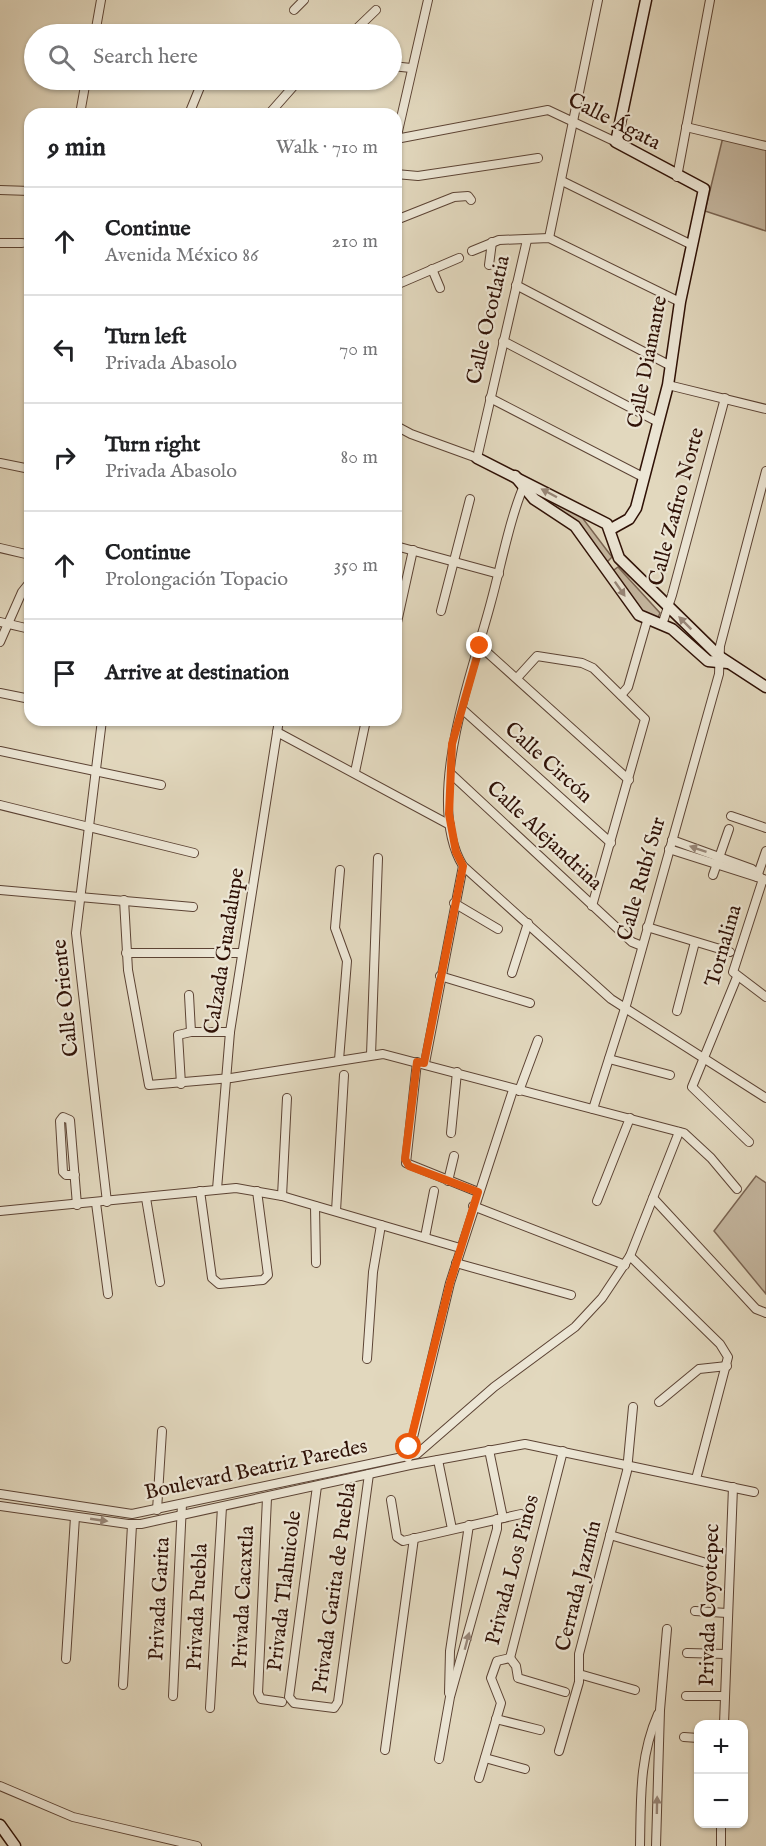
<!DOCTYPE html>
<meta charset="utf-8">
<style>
:root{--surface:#fff;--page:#f6f6f6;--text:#202124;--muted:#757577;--line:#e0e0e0}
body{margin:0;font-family:"IM FELL English",serif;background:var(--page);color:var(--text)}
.controls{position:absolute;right:18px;bottom:18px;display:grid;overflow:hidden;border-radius:12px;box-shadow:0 2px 4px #0004}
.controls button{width:54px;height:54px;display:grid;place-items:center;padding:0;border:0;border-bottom:2px solid var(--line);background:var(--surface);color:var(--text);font:30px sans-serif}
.stop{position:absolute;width:18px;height:18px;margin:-14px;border:4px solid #ea580c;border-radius:50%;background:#fff}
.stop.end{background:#ea580c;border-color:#fff;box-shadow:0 2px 6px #0008}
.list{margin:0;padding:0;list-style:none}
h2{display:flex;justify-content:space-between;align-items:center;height:78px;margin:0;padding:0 24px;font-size:26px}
h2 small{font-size:20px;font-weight:400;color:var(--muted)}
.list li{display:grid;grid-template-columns:39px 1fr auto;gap:18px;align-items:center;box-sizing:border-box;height:108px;padding:0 24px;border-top:2px solid var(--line)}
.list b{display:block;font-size:22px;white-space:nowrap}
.list p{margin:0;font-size:20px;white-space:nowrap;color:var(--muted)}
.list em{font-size:20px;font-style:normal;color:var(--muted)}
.icon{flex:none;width:33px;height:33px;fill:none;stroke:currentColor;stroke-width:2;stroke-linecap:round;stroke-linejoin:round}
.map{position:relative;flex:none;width:766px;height:1846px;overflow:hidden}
.search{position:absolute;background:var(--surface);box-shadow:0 2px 4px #0004;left:24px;top:24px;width:378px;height:66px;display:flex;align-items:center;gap:15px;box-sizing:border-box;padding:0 21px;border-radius:33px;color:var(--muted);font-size:22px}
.panel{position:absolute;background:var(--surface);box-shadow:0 2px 4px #0004;left:24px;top:108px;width:378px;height:618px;border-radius:18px}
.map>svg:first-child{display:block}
.green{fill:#c4b69f;stroke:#7a6452;stroke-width:1.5}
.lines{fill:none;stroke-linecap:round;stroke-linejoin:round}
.street-casing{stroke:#5c4334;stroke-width:10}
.secondary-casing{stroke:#2f1106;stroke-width:13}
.street{stroke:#ece6d5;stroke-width:8}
.secondary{stroke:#ece6d5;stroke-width:10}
.oneway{fill:#978678}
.route{stroke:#ea580c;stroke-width:8}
.labels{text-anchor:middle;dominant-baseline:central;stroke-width:4.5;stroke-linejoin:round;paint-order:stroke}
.street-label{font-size:21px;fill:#2f1106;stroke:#ece6d5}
</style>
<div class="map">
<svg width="766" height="1846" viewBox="0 0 766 1846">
<rect width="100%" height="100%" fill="#e2d8be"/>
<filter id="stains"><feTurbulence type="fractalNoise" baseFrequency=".00333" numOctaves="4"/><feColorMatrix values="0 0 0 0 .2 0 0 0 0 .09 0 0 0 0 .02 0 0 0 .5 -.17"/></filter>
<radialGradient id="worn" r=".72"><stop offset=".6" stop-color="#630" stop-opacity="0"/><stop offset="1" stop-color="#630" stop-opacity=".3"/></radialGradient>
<g class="green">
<polygon points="723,137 766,148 766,231 705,211"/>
<polygon points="539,494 581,516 612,557 604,565 570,522"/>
<polygon points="618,567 660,613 656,622 647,619 610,573"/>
<polygon points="756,1176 766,1183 766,1294 714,1231"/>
</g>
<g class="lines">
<defs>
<g id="street">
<polyline points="294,10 304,0"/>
<polyline points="95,34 101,0"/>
<polyline points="351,34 376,10"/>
<polyline points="392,66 411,68"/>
<polyline points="80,114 86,80"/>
<polyline points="189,114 200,87"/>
<polyline points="269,114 299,80"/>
<polyline points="686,127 766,146"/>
<polyline points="396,139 548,110 616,142"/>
<polyline points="396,140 428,0"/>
<polyline points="396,174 418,176 538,158"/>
<polyline points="677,177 710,0"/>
<polyline points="562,181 692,245"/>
<polyline points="0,190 30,191"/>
<polyline points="396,220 454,197 468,196 471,200"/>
<polyline points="549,238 598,0"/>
<polyline points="0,243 22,243"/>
<polyline points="472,251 499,240 549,238 680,302"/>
<polyline points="489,265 492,242"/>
<polyline points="432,269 440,288"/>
<polyline points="396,285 459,258"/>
<polyline points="516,285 671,366"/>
<polyline points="503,341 658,422"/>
<polyline points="668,385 766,409"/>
<polyline points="490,398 643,477"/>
<polyline points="396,426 411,434 477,458 527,240"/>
<polyline points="0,463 30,469"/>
<path d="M525 483C510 517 501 566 491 602 473 671 423 800 463 866L611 999 766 1098"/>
<polyline points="396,546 499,574"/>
<polyline points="0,548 30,555"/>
<polyline points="441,611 470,499"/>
<polyline points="0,622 30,629"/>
<polyline points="662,625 672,595 725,398"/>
<polyline points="396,627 413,550"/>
<polyline points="0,642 22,592 30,582"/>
<polyline points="480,646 629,780"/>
<polyline points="517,678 537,656 582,663 593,668 645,719 592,906"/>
<polyline points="0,693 30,699"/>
<polyline points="621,695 628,687 647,621"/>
<polyline points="462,709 611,843"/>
<polyline points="102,720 76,933 107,1202"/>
<polyline points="277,732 450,825"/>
<polyline points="0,751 161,785"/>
<polyline points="355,772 366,720"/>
<polyline points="450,773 632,942 642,946"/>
<polyline points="0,805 194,853"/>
<polyline points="731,816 766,828"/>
<polyline points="672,840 752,869 761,878"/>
<polyline points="669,849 766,880"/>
<polyline points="713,875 729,829"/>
<polyline points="757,877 766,851"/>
<polyline points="763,879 733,972 766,997"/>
<polyline points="0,890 193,907"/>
<polyline points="124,900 128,970 149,1085 231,1078 383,1054 684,1133 711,1158 737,1189"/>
<polyline points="454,903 498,929"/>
<polyline points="647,927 730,952"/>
<polyline points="126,953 242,953"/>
<polyline points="512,973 528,923"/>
<polyline points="440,976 530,1003"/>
<polyline points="737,977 692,1087 749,1142"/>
<polyline points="189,995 191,1032"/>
<polyline points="677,1011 695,942"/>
<polyline points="371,1055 378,858"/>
<polyline points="609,1059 670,1075"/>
<polyline points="339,1060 347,961 335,928 340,870"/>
<polyline points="417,1062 406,1163 478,1192"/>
<polyline points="425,1063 463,866"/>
<polyline points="181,1084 178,1035 191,1032 230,1032"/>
<polyline points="519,1091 538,1040"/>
<polyline points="593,1109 627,1002 719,674 720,646 766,471"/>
<polyline points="451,1133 457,1072"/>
<polyline points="75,1175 66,1175 63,1172 60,1121 63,1117 70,1120 77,1205"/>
<polyline points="448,1181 454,1156"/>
<polyline points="217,1189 230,1032 279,720"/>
<polyline points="200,1191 212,1278 219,1284 263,1280 268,1275 257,1191"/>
<polyline points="282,1196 287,1098"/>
<polyline points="146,1198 160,1282"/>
<polyline points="653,1198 756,1309 766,1313"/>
<polyline points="597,1201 630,1118"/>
<polyline points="96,1203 108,1294"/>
<polyline points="315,1206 316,1263"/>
<polyline points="473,1206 625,1265"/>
<polyline points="0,1211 236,1188 282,1196 460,1248"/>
<polyline points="336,1211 344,1075"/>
<polyline points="425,1237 434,1191"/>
<polyline points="630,1256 720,1344 728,1357 696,1479"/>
<polyline points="456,1263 571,1295"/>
<polyline points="367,1359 373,1272 381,1225"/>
<polyline points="659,1402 699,1369 727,1366"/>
<polyline points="489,1450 503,1518"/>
<polyline points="408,1458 450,1283 513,1090"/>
<polyline points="438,1460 452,1529"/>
<polyline points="317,1486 289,1697 294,1703 334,1708 338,1702 369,1474"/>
<polyline points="0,1494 132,1514 417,1454 494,1387 575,1327 602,1298 630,1256 679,1132"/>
<polyline points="267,1498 258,1693 261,1699 282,1702"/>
<polyline points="391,1500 397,1537 403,1541 521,1514"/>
<polyline points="0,1506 128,1524 141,1524 410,1465 525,1444 754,1492"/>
<polyline points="157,1510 162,1431"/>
<polyline points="610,1535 703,1562"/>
<polyline points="695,1611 727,1613"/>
<polyline points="687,1653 726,1654"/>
<polyline points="510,1658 563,1451"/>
<polyline points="510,1658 516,1666 518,1678 565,1692"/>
<polyline points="66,1659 75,1517"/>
<polyline points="579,1674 635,1690"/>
<polyline points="123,1685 132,1525"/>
<polyline points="449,1693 450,1651 469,1525"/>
<polyline points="173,1696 182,1504"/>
<polyline points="686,1696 725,1696"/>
<polyline points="210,1708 222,1507"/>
<polyline points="496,1719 540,1730"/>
<polyline points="724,1724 733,1487"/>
<polyline points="684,1737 698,1738"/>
<polyline points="385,1750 414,1538"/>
<polyline points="559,1751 579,1682 579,1654 627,1471 633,1407"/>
<polyline points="485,1758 525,1769"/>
<polyline points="439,1759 450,1697 497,1529 497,1519"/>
<polyline points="479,1778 501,1703 491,1678 497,1661 510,1658"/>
<polyline points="0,1786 73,1817 197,1846"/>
<polyline points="721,1824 721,1846"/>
<path d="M640 1846C641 1800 639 1757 658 1714"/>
<polyline points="656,1846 660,1710 667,1629"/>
</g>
<g id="secondary">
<polyline points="477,458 607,524 619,558 720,657 766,687"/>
<polyline points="515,476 534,499 575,526 639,615 672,629 708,661 728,663"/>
<polyline points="611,529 629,519 636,508 668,385 680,302 704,189 616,142 646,0"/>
<polyline points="0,1825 15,1846"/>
</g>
</defs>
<use href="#street" class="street-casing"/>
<use href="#secondary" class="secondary-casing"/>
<use href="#street" class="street"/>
<use href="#secondary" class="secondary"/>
</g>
<defs><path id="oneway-solid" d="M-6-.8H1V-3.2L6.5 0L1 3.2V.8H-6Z" transform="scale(1.5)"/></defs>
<g class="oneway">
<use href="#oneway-solid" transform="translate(549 493) rotate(-152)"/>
<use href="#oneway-solid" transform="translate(620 589) rotate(55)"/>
<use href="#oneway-solid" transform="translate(685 623) rotate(-135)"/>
<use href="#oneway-solid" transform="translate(698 849) rotate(-161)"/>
<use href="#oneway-solid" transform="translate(99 1520) rotate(8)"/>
<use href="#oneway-solid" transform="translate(467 1641) rotate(-75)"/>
<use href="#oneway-solid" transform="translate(657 1805) rotate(-89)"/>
</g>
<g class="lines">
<polyline class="route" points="409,1447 450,1283 478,1192 409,1166 405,1159 417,1062 424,1063 463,866 456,852 449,814 452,744 480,646"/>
</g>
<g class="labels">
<g class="street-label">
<text transform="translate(614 122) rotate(27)">Calle Ágata</text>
<text transform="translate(489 320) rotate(-77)">Calle Ocotlatia</text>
<text transform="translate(648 362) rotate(-79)">Calle Diamante</text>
<text transform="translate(677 507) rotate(-75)">Calle Zafiro Norte</text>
<text transform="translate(548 763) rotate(42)">Calle Circón</text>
<text transform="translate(544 836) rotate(43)">Calle Alejandrina</text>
<text transform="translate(642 879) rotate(-74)">Calle Rubí Sur</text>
<text transform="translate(724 946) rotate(-74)">Tornalina</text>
<text transform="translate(225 951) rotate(-81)">Calzada Guadalupe</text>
<text transform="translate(66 998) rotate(-96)">Calle Oriente</text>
<text transform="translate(256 1470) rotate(-12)">Boulevard Beatriz Paredes</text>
<text transform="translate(513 1570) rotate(-75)">Privada Los Pinos</text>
<text transform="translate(579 1586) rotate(-76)">Cerrada Jazmín</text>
<text transform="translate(335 1588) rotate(-82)">Privada Garita de Puebla</text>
<text transform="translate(285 1591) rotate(-83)">Privada Tlahuicole</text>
<text transform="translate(244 1597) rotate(-87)">Privada Cacaxtla</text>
<text transform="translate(160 1599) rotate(-87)">Privada Garita</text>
<text transform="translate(710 1605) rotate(-88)">Privada Coyotepec</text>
<text transform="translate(198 1607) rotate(-87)">Privada Puebla</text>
</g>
</g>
<rect width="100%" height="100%" filter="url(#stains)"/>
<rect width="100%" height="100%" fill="url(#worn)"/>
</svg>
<div class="controls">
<button>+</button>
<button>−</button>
</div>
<div class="stop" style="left:409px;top:1447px"></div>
<div class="stop end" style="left:480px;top:646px"></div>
<div class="search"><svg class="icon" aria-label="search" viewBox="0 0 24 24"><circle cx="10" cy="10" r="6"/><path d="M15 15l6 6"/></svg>Search here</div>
<section class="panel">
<h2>9 min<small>Walk · 710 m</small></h2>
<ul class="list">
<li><svg class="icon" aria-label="ahead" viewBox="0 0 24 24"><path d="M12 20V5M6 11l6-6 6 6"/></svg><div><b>Continue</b><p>Avenida México 86</p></div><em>210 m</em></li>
<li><svg class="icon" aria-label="left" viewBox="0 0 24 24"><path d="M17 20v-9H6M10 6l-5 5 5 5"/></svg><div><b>Turn left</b><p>Privada Abasolo</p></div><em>70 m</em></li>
<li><svg class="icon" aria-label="right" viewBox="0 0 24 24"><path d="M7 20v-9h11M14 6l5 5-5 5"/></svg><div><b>Turn right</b><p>Privada Abasolo</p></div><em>80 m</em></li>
<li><svg class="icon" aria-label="ahead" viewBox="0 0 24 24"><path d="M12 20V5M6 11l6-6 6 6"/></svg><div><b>Continue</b><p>Prolongación Topacio</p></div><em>350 m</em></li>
<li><svg class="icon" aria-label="arrive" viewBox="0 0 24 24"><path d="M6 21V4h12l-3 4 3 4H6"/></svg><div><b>Arrive at destination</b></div></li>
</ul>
</section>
</div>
